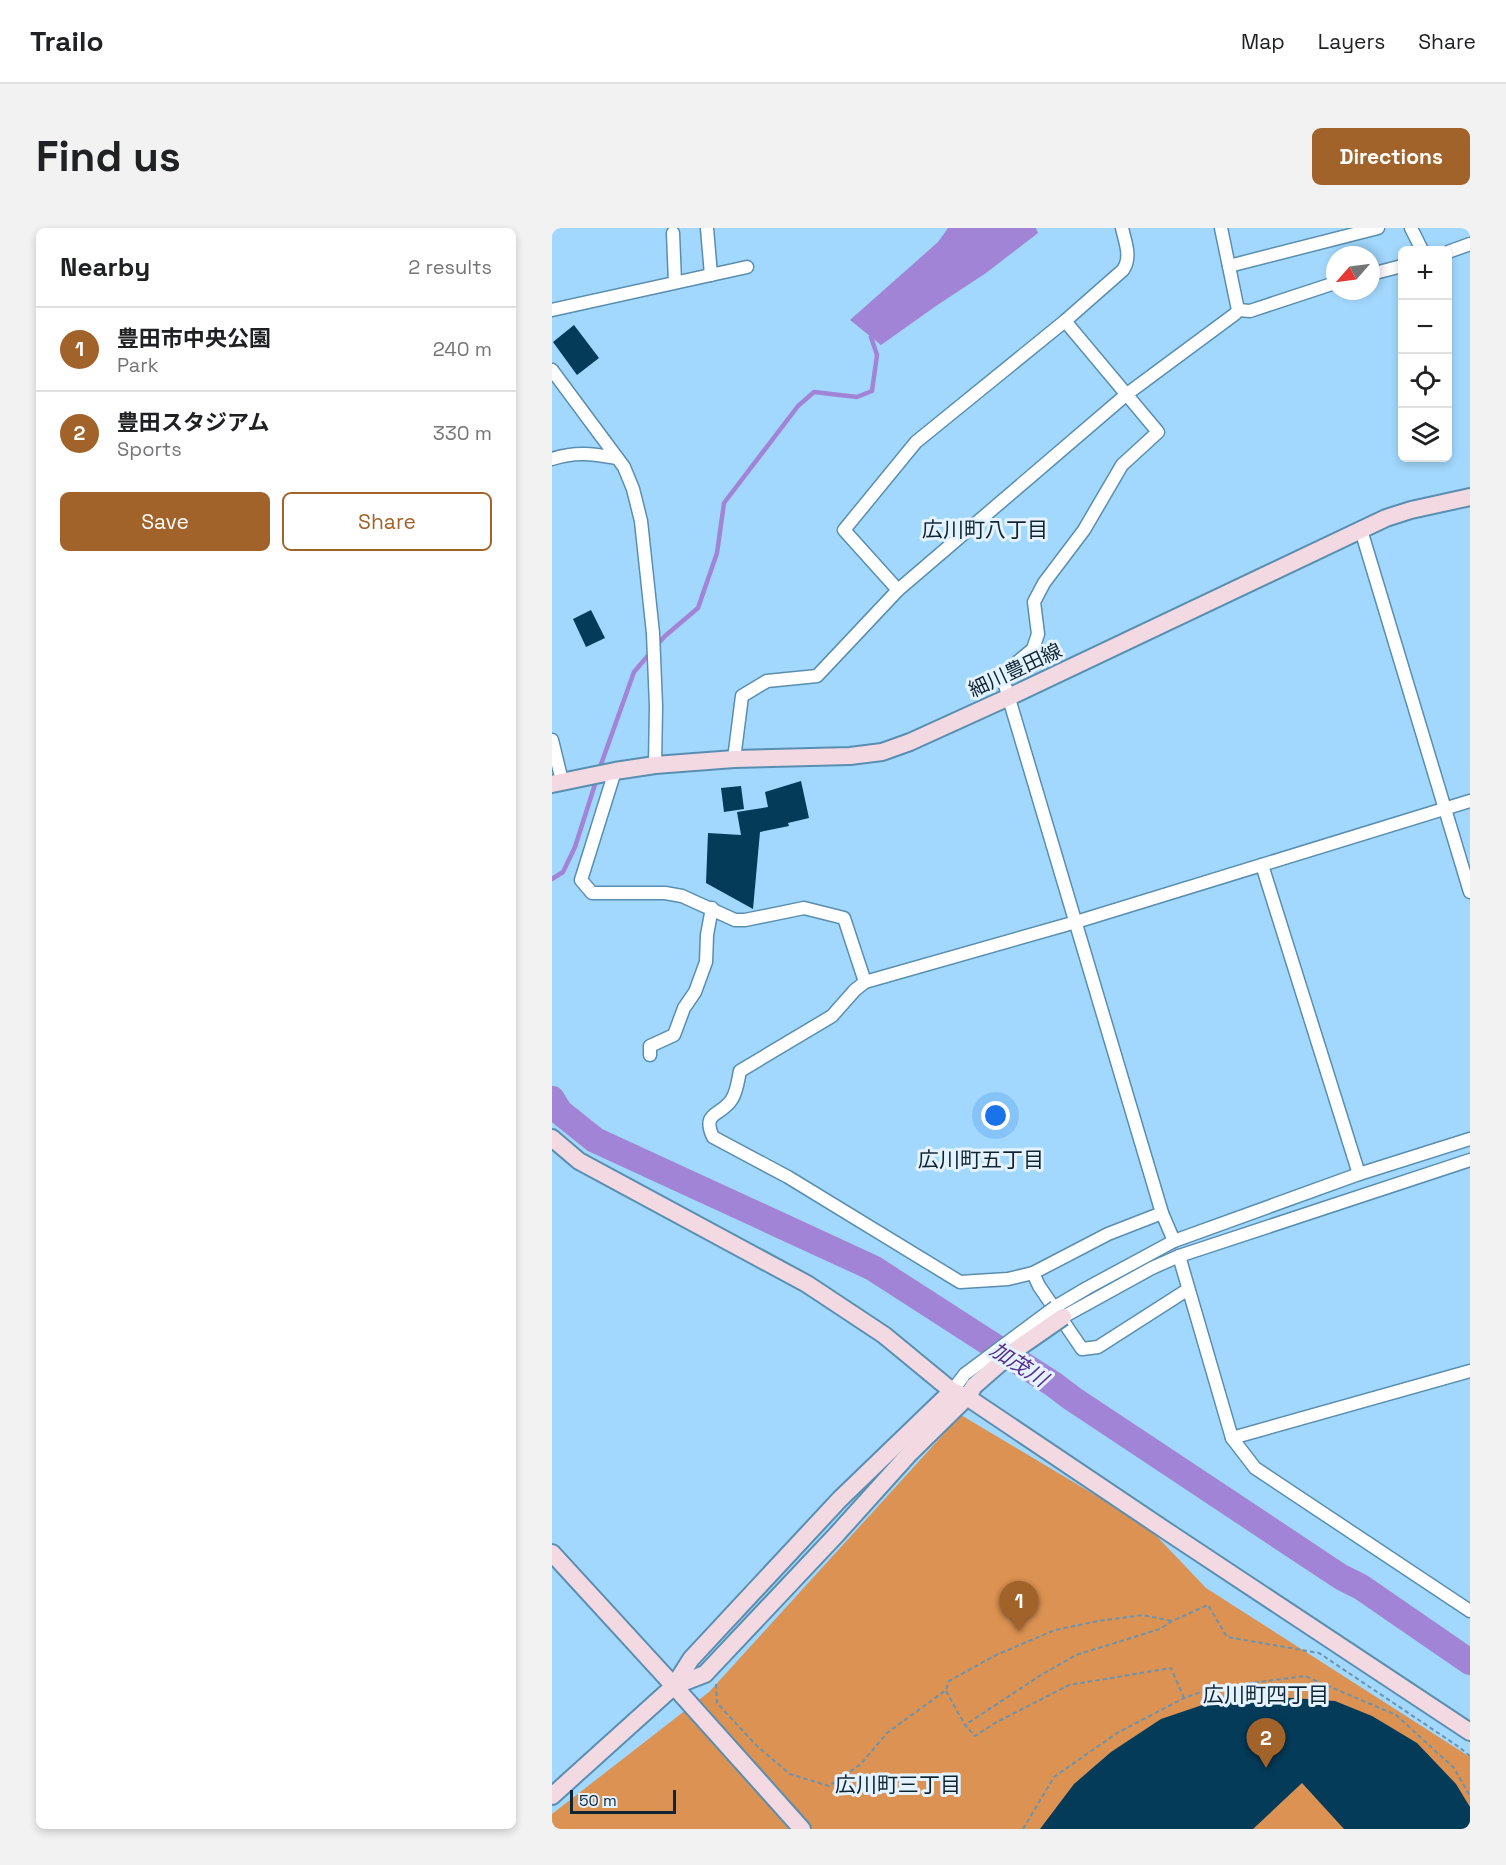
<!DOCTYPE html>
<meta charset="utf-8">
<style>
:root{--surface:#fff;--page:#f2f2f2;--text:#202124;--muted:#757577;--line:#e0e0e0;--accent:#a2632a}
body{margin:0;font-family:"Space Grotesk","Noto Sans JP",sans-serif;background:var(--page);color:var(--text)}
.controls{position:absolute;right:18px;top:18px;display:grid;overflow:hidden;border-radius:9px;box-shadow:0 3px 9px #0003}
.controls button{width:54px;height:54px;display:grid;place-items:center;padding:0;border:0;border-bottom:2px solid var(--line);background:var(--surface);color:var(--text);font:30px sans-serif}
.compass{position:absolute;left:774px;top:18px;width:54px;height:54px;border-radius:50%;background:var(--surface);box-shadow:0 3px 9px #0003;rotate:242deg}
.scale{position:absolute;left:18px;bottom:15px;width:106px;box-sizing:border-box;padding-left:6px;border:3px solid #102533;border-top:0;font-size:16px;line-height:21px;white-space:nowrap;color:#102533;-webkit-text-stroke:4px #e4f3ff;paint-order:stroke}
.you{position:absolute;left:444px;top:888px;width:21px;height:21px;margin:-15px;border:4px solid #fff;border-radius:50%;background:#1a73e8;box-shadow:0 0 0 9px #1a73e833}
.badge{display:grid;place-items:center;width:39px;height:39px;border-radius:50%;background:var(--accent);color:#fff;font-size:20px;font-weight:700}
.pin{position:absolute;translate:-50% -50px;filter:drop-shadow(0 2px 3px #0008)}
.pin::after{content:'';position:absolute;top:32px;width:21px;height:18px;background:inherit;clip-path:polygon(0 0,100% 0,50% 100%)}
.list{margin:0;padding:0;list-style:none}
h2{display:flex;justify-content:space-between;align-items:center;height:78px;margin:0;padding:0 24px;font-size:26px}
h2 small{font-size:20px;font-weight:400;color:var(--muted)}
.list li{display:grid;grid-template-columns:39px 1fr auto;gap:18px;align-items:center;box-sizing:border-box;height:84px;padding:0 24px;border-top:2px solid var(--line)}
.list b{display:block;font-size:22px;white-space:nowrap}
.list p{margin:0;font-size:20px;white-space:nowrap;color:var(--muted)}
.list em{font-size:20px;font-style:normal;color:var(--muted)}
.actions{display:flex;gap:12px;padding:18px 24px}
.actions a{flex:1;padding:14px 0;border:2px solid var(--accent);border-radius:9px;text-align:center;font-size:21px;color:var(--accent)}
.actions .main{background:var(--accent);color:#fff}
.icon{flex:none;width:33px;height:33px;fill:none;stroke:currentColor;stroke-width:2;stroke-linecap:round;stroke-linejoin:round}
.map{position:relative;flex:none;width:918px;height:1601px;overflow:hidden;border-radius:9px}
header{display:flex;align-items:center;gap:36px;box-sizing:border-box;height:84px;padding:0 30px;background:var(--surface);border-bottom:2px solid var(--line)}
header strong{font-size:28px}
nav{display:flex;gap:33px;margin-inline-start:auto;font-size:21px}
.intro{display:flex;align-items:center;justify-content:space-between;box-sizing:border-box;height:144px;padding:0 36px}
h1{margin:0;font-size:42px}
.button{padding:15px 27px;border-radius:9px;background:var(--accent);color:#fff;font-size:21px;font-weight:700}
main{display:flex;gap:36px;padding:0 36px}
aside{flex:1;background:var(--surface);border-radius:9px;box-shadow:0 3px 9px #0003}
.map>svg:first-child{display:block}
.green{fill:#dc9252}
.water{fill:#a284d7}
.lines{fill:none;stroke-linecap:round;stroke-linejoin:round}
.stream{stroke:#a284d7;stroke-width:4.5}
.river{stroke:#a284d7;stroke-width:26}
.building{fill:#033b59}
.street-casing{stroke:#5a8eb0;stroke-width:15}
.secondary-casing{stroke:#5a8eb0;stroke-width:20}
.path{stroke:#6b94b0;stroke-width:2;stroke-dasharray:4.5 3;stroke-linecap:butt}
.street{stroke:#fff;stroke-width:12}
.secondary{stroke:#f3dae2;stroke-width:16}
.street-bridge-casing{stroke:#5a8eb0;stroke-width:15;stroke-linecap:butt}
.secondary-bridge-casing{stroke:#5a8eb0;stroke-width:20;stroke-linecap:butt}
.street-bridge{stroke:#fff;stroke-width:12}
.secondary-bridge{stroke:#f3dae2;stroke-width:16}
.labels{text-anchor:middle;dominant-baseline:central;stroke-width:6;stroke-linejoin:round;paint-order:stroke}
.street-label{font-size:20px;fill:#102533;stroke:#e4f3ff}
.neighbourhood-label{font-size:21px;fill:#102533;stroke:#e4f3ff}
.water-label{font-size:21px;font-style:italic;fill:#562c8d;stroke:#e4f3ff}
</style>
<header>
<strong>Trailo</strong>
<nav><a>Map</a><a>Layers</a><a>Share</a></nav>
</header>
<div class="intro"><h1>Find us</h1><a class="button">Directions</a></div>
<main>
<aside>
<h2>Nearby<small>2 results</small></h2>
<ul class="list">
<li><span class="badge">1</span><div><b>豊田市中央公園</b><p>Park</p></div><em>240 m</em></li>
<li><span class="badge">2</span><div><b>豊田スタジアム</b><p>Sports</p></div><em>330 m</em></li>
</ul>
<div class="actions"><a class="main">Save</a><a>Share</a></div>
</aside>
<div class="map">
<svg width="918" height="1601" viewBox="0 0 918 1601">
<rect width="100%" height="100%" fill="#a2d8fd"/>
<polygon class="green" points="409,1187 595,1298 654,1360 918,1529 918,1601 0,1601 0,1586 157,1464"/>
<polygon class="water" points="396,0 484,0 486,5 434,45 384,78 329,117 298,92 386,14"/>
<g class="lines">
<g class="stream">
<polyline points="104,418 113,408 146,380 165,325 172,275 246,178 262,164 305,169 320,163 325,127 319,109"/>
<polyline points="47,542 82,444 99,424"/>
<polyline points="0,651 11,644 23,619 45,550"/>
</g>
<polyline class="river" points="0,871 8,884 43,912 321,1040 501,1156 521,1171 789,1349 809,1359 918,1434"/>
</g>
<g class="building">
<polygon points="22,97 47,130 25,147 1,114"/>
<polygon points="39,382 53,410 34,419 21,391"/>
<polygon points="249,553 257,590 236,595 237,598 208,604 201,681 154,655 156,605 189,607 185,584 216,579 213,564"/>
<polygon points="189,558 192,581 172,584 169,560"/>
<polygon points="725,1469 783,1473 820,1488 865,1515 904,1556 918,1579 918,1601 792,1601 750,1555 701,1601 488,1601 522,1556 559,1524 609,1491 671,1470"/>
</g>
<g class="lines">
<defs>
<g id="street">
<polyline points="155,0 159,47"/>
<polyline points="859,0 870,22"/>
<polyline points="121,5 123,54"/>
<polyline points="896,24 918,16"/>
<polyline points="677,38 826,0"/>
<polyline points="819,46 850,38"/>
<polyline points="0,82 195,39"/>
<polyline points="686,82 698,83 783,55"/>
<polyline points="513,93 606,204 570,237 532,302 492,355 482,374 486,406 481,421 450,447 610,985 622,1013"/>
<polyline points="0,142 72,239 81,261 89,293 101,405 104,478 103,537"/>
<path d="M0 231C24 223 41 226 65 230"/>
<polyline points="809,302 918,664"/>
<path d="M346 362 292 302 364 214 513 93 571 42C580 29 573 14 570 0"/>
<polyline points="0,512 10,553"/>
<polyline points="182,531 190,468 215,453 265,448 346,362 575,166 683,86 686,82 669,0"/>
<polyline points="63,543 29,652 40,665 113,665 130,668 183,692 193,692 252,680 292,690 313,754 524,694 918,573"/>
<polyline points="710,637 807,946"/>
<path d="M313 754 303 762 280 788 188 843C186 852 185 863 180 871 170 888 149 883 161 909L236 949 408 1054 456 1051 481 1045"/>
<polyline points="98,827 98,818 122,807 132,780 143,764 154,734 155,707 160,680"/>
<polyline points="610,985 556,1006 481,1045 487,1058 530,1121 546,1119 635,1062"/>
<polyline points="627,1028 680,1210 703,1240 918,1383"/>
<polyline points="503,1079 535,1060 622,1013 807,946 918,911"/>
<polyline points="511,1089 600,1040 627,1028 918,932"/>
<polyline points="400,1163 413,1146"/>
<polyline points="680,1210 918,1143"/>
</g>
<g id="secondary">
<polyline points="0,556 63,543 103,537 182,531 298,528 330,524 358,514 457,469 834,290 859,282 918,269"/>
<polyline points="0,910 27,933 255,1056 332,1107 400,1163 415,1169 619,1306 918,1504"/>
<polyline points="0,1325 122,1458 250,1601"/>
<polyline points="122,1458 153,1446 285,1306 358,1225 415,1169 421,1160"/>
<polyline points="0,1568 122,1458 139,1431 288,1271 400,1163"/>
</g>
</defs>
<use href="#street" class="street-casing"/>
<use href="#secondary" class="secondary-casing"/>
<g class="path">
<polyline points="164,1456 165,1475 205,1518 238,1546 277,1558 309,1536 335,1505 394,1462 397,1453 444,1427 503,1402 546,1393 591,1387 620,1393"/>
<polyline points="394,1463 413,1497"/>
<polyline points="632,1470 619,1440 517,1457 443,1495 423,1508 413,1497 489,1447 524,1427 608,1401 620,1393 656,1377 675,1409 767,1425 907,1519 918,1528"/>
<polyline points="471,1601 502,1549 565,1505 632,1470 661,1460 753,1448 844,1487 902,1540 918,1568"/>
</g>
<use href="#street" class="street"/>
<use href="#secondary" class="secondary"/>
<defs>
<polyline id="street-bridge" points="413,1146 503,1079"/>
<polyline id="secondary-bridge" points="422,1158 462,1123 511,1089"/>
</defs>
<use href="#street-bridge" class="street-bridge-casing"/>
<use href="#secondary-bridge" class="secondary-bridge-casing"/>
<use href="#street-bridge" class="street-bridge"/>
<use href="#secondary-bridge" class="secondary-bridge"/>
</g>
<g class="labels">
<g class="street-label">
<text transform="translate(463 442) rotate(-25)">細川豊田線</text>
</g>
<g class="neighbourhood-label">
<text x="433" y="301">広川町八丁目</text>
<text x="429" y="931">広川町五丁目</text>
<text x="714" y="1466">広川町四丁目</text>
<text x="346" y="1556">広川町三丁目</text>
</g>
<g class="water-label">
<text transform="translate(467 1136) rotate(33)">加茂川</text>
</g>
</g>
</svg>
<div class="controls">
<button>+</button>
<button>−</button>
<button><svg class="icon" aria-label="locate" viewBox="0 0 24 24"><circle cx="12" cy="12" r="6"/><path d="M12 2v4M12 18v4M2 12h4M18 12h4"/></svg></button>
<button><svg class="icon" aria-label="layers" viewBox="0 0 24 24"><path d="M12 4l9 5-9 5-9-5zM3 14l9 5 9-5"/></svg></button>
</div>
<svg class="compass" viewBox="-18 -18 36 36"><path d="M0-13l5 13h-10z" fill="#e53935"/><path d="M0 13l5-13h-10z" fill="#757577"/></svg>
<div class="scale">50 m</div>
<div class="you"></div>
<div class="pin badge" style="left:467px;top:1403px">1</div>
<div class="pin badge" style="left:714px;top:1540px">2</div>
</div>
</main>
